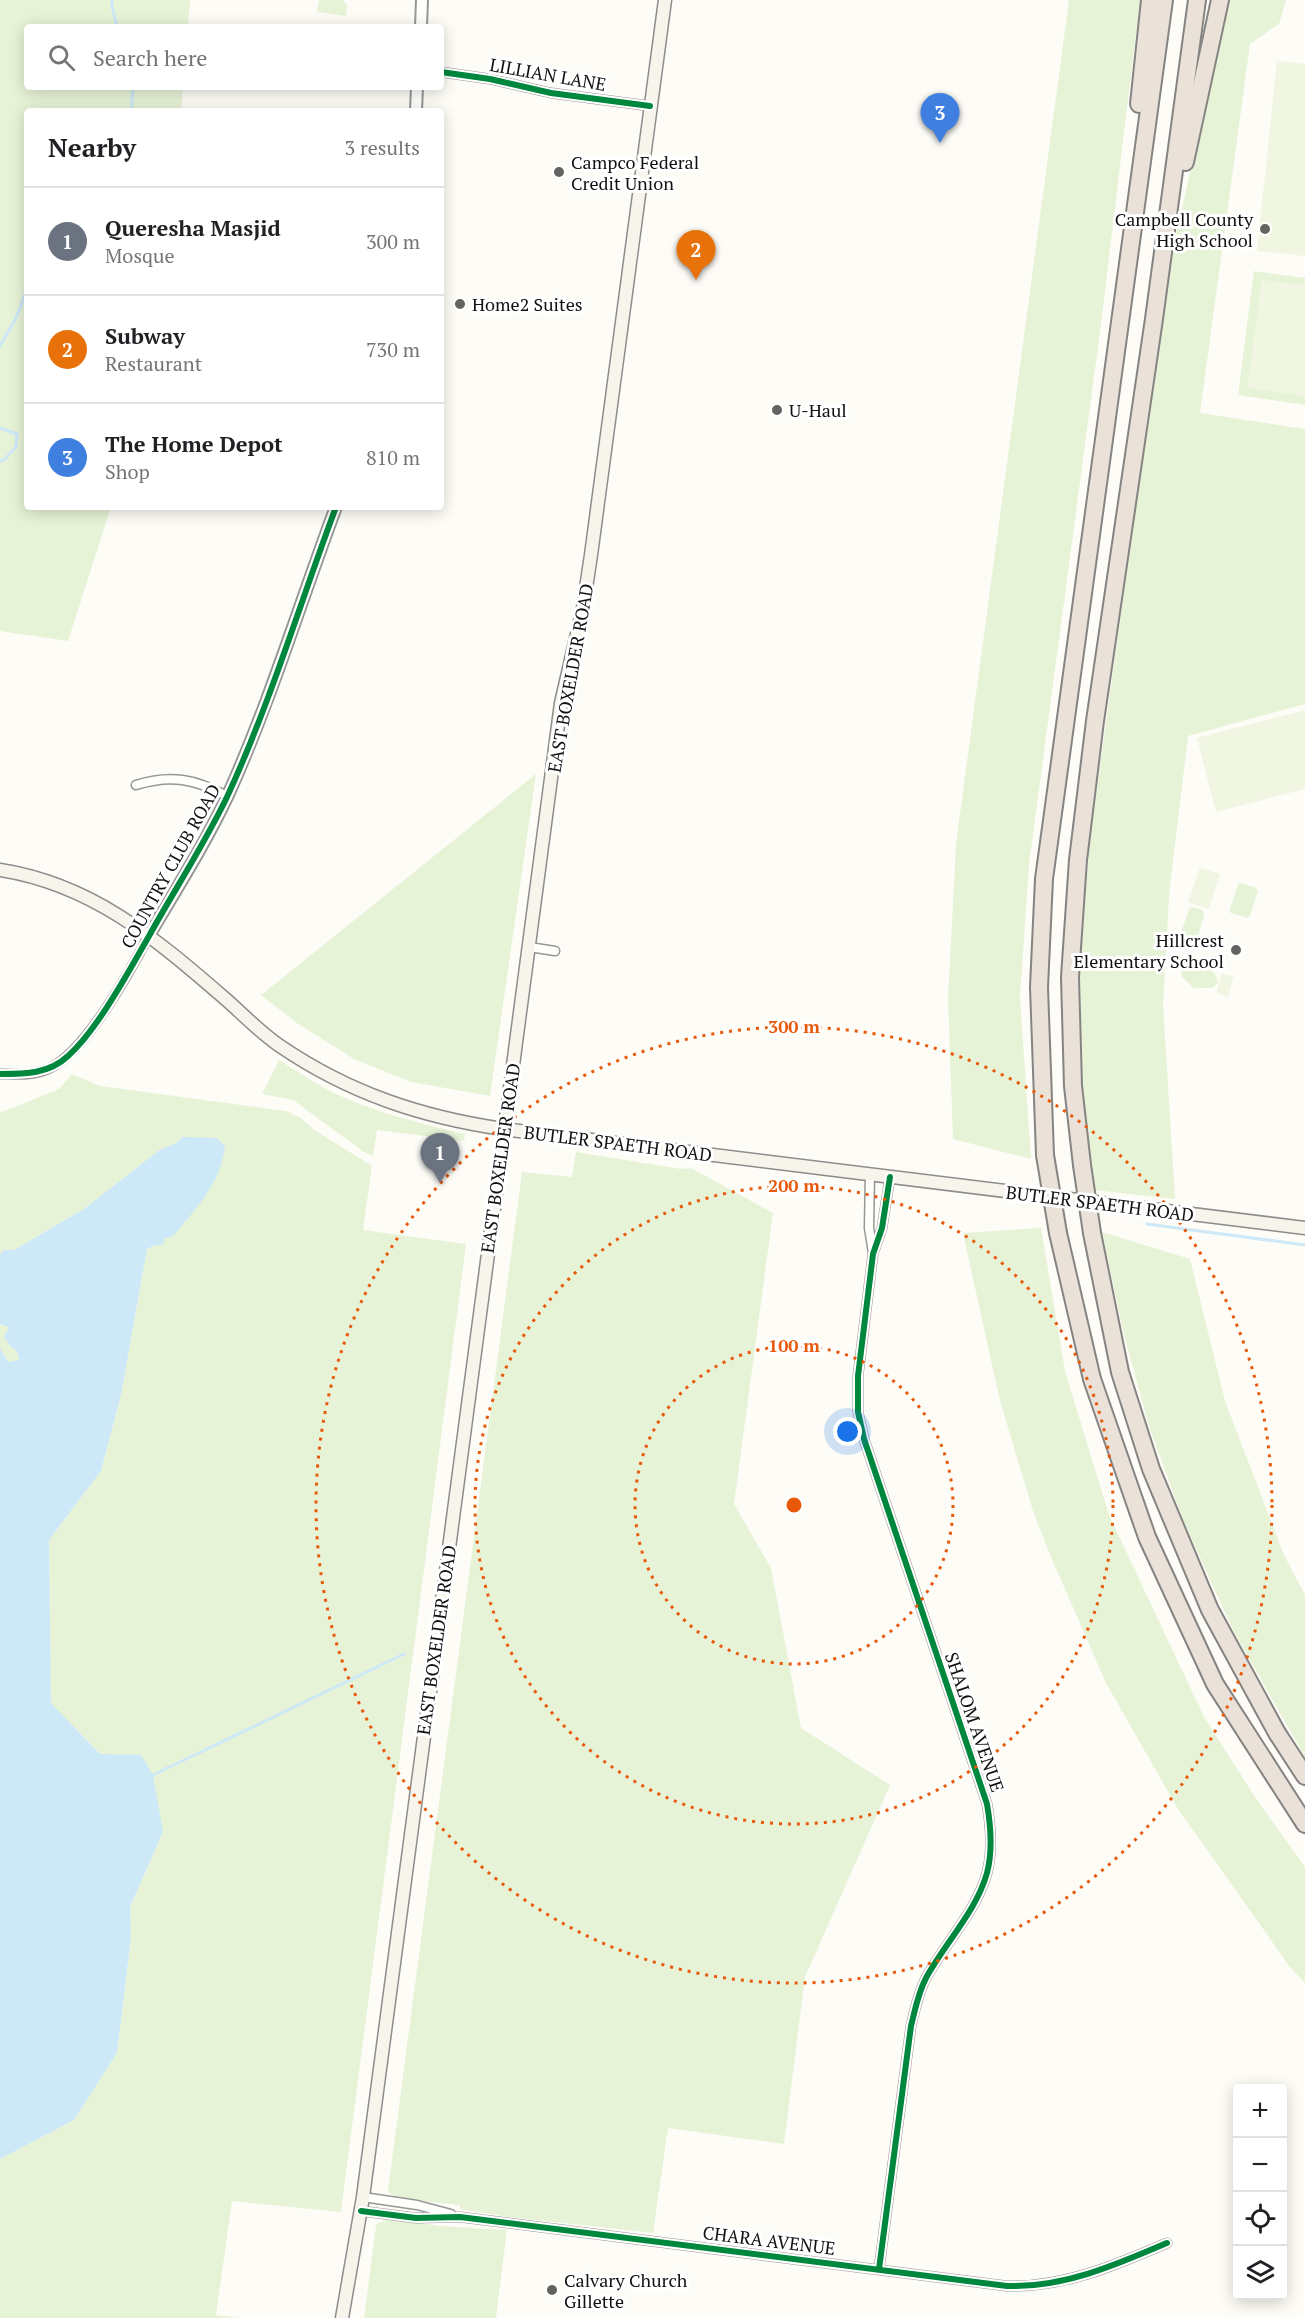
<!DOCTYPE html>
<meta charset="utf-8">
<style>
:root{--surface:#fff;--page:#f6f6f6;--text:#202124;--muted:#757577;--line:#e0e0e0;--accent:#646362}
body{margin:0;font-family:"PT Serif",serif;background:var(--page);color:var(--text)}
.controls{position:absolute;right:18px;bottom:18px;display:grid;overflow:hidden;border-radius:6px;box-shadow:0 3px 15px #0003}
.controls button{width:54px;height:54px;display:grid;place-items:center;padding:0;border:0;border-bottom:2px solid var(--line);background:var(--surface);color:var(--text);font:30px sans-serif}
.you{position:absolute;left:848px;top:1432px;width:21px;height:21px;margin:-15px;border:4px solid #fff;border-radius:50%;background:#1a73e8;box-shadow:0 0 0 9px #1a73e833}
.badge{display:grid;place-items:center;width:39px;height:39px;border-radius:50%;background:var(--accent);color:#fff;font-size:20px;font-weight:700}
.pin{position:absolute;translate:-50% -50px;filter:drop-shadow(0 2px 3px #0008)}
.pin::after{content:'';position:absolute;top:32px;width:21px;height:18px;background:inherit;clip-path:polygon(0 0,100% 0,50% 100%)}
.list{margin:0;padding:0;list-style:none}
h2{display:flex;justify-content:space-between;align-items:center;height:78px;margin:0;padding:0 24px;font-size:26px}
h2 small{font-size:20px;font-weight:400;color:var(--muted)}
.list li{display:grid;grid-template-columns:39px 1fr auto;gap:18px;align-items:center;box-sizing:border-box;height:108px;padding:0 24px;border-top:2px solid var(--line)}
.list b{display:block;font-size:22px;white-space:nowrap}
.list p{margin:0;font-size:20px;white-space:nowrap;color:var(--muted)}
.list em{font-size:20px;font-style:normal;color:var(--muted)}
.icon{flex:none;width:33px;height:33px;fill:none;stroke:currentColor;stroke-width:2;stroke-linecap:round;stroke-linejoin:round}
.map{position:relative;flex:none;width:1305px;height:2318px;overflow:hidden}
.search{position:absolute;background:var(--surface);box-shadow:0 3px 15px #0003;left:24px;top:24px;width:420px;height:66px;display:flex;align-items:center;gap:15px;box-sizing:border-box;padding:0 21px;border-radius:6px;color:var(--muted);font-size:22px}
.panel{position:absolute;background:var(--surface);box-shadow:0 3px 15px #0003;left:24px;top:108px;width:420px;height:402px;border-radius:6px}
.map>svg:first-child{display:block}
.green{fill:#e7f3d7}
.pitch{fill:#f0f6e1}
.water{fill:#cde8f7}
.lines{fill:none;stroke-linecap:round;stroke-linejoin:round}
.stream{stroke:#cde8f7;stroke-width:3}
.minor-casing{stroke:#979795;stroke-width:11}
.tertiary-casing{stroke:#979795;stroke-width:14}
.secondary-casing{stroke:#8e8d8b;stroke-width:15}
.motorway-casing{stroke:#858482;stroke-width:20}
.minor{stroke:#fffffe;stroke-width:8}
.tertiary{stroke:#fffffe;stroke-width:10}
.secondary{stroke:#f6f4eb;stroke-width:12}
.motorway{stroke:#eae1d8;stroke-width:16}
.motorway-bridge-casing{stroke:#858482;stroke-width:20;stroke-linecap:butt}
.motorway-bridge{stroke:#eae1d8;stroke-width:16}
.cycleway-casing{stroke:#fff;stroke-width:10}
.cycleway{stroke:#00873e;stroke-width:6}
.ring{fill:none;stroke:#e8590c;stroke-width:3;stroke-dasharray:3 6}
.poi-dot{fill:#646362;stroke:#fff;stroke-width:2}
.labels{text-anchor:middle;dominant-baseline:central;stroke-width:6;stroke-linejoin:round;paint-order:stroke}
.street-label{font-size:18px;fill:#111;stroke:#fff}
.poi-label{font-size:18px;fill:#111;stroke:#fff;text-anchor:start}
.centre{fill:#e8590c;stroke:#fff;stroke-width:3}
.ring-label{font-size:18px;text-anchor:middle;font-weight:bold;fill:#e8590c;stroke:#fff;stroke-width:6;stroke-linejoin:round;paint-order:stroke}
</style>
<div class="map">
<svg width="1305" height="2318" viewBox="0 0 1305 2318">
<rect width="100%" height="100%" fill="#fdfcf7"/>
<g class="green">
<polygon points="0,0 190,0 188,27 27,27 27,87 183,87 181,111 27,111 27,507 111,507 68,641 0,631"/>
<polygon points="319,0 343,0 347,5 346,16 317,12"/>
<polygon points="1069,0 1140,0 1101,324 1029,865 1020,997 1031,1159 953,1139 948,999 956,844"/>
<polygon points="1228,0 1286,0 1279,24 1250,44 1200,413 1305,429 1305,704 1188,736 1169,895 1163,1005 1175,1199 1093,1190 1082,1085 1080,974 1089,846 1168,272"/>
<polygon points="1254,271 1305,278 1305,405 1238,395"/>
<polygon points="536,774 490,1096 411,1082 354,1059 298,1024 261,995"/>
<polygon points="1239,882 1256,888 1258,891 1250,916 1246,918 1229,912"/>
<polygon points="1193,907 1203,910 1204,915 1197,939 1192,940 1183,937 1181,933 1189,909"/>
<path d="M1195 963C1207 965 1215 969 1218 982L1213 988H1194L1182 977 1181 969 1187 964Z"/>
<path d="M279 1060C292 1068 305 1077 319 1085 364 1110 415 1122 465 1134L464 1141 377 1130 373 1156 364 1152 293 1100 262 1094Z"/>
<polygon points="72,1074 100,1086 286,1111 301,1118 313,1129 372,1166 363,1230 466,1244 341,2212 232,2201 216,2315 240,2318 0,2318 0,2159 74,2120 117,2053 131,1939 130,1908 163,1832 100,1754 51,1703 49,1540 101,1471 121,1395 147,1249 155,1245 182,1137 176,1143 158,1151 84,1209 14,1250 4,1250 0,1254 0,1113 59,1089"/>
<polygon points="576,1152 681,1169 691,1168 773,1213 734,1504 771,1568 801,1728 890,1785 805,1977 784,2144 668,2128 653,2233 509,2217 460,2209 460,2205 393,2198 394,2195 390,2194 388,2190 522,1172 572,1177"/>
<polygon points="1041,1228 1065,1371 1109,1515 1204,1717 1257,1800 1305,1867 1305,1983 1290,1967 1178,1809 1106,1683 1051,1557 1033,1511 1000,1401 963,1233"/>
<polygon points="1102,1232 1190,1259 1225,1401 1284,1555 1305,1595 1305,1757 1234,1632 1183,1520 1149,1426 1124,1335"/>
<polygon points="0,1325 9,1326 10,1346 17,1351 19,1361 8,1362 0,1348"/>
<polygon points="385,2218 440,2226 507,2230 496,2318 364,2318 376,2226 378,2223 385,2221"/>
</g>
<g class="pitch">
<polygon points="1277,61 1305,64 1305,256 1257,251"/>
<polygon points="1262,280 1305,285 1305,396 1247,388"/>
<polygon points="1305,710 1305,789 1216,812 1197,738"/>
<polygon points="1200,868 1220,874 1209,909 1188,902"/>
<polygon points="1222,973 1234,977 1228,997 1216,993"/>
</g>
<path class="water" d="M182 1137 217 1138 225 1146C220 1185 197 1207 173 1236L165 1238 163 1245H155L147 1249 121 1395 101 1471 49 1540 51 1703 100 1754 141 1755 153 1775 163 1832 130 1907 131 1938 117 2053 74 2120 0 2159V1348L8 1362 19 1360 17 1351 10 1346 4 1337 9 1327 0 1324V1254L4 1250H14L84 1209 158 1151 176 1143Z"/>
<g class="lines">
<g class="stream">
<polyline points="112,0 112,6 117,27"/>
<polyline points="131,111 133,87"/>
<polyline points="0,346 16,318 27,289"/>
<polyline points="0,428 17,434 16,447 4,460 0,461"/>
<polyline points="1147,1224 1305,1245"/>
<polyline points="153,1775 404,1654"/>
</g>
<defs>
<g id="minor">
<polyline points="441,72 490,79 551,93 650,106"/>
<path d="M136 785C171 774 195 779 227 796"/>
<polyline points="529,947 555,951"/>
<path d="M0 1074C17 1074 34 1076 50 1068 86 1051 131 970 149 935"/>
<polyline points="870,1175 869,1228 873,1253"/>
<polyline points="363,2197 417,2205 451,2214"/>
<path d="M361 2211 416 2218 460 2217 1007 2286C1063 2288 1116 2265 1167 2243"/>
<path d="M879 2269 911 2026C915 2010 918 1993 926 1978 945 1943 976 1912 987 1873 993 1850 991 1827 987 1804L864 1439 858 1412V1376L873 1254 882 1228 890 1177"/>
</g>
<g id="tertiary">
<polyline points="421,27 422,0"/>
<polyline points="416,111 417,87"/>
<path d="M149 935C177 888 205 844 228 795 270 702 300 603 336 507"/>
</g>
<g id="secondary">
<path d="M0 870C91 884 155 938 222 996 241 1012 259 1032 280 1046 349 1093 421 1117 503 1129L1305 1228"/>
<polyline points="342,2318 363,2197 561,703 583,608 591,555 665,0"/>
</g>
<g id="motorway">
<polyline points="1139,104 1150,0"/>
<polyline points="1185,162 1220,0"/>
<polyline points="1045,1155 1039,987 1044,879 1164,0"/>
<polyline points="1082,1165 1073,1086 1070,977 1078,860 1095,721 1154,319 1197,0"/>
<polyline points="1058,1233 1092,1379 1147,1537 1215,1684 1305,1824"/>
<polyline points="1092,1233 1120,1372 1151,1469 1210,1610 1277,1733 1305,1776"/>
</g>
</defs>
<use href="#minor" class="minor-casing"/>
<use href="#tertiary" class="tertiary-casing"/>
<use href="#secondary" class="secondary-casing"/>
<use href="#motorway" class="motorway-casing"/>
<use href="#minor" class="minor"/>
<use href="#tertiary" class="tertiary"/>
<use href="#secondary" class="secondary"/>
<use href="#motorway" class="motorway"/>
<defs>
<g id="motorway-bridge">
<polyline points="1045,1155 1058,1233"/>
<polyline points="1082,1165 1092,1233"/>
</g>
</defs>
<use href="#motorway-bridge" class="motorway-bridge-casing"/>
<use href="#motorway-bridge" class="motorway-bridge"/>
<defs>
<g id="cycleway">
<polyline points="441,72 490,79 551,93 650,106"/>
<path d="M0 1074C25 1074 49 1074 68 1056 98 1029 129 971 149 936 175 889 204 845 227 797 270 704 300 603 336 507"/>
<path d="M361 2211 416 2218 460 2217 1007 2286C1063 2288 1116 2265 1167 2243"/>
<path d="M879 2269 911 2026C915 2010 918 1993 926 1978 945 1943 976 1912 987 1873 993 1850 991 1827 987 1804L864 1439 858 1412V1376L873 1254 882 1228 890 1177"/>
</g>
</defs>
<use href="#cycleway" class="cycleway-casing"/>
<use href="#cycleway" class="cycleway"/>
</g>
<g class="ring">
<circle cx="794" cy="1505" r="159"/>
<circle cx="794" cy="1505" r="319"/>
<circle cx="794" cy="1505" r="478"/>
</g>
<g class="poi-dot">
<circle cx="559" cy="172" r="6"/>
<circle cx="1265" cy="229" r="6"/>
<circle cx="460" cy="304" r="6"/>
<circle cx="777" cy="410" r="6"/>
<circle cx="1236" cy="950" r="6"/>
<circle cx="552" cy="2290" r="6"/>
</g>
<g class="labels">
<g class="street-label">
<text transform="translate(548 74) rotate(10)">LILLIAN LANE</text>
<text transform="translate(570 678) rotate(-80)">EAST BOXELDER ROAD</text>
<text transform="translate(170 866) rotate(-61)">COUNTRY CLUB ROAD</text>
<text transform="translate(618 1143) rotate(7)">BUTLER SPAETH ROAD</text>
<text transform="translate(500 1158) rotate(-82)">EAST BOXELDER ROAD</text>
<text transform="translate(1100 1203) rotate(7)">BUTLER SPAETH ROAD</text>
<text transform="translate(436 1640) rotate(-82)">EAST BOXELDER ROAD</text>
<text transform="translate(975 1722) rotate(71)">SHALOM AVENUE</text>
<text transform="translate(769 2240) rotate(7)">CHARA AVENUE</text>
</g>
<g class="poi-label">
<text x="571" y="162">Campco Federal<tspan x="571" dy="21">Credit Union</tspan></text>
<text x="1253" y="219" text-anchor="end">Campbell County<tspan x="1253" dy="21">High School</tspan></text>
<text x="472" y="304">Home2 Suites</text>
<text x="789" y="410">U-Haul</text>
<text x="1224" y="940" text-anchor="end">Hillcrest<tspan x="1224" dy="21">Elementary School</tspan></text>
<text x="564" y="2280">Calvary Church<tspan x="564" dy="21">Gillette</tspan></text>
</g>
</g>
<circle cx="794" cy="1505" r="9" class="centre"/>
<g class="ring-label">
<text x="794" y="1033">300 m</text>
<text x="794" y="1192">200 m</text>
<text x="794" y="1352">100 m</text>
</g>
</svg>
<div class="controls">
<button>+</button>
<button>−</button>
<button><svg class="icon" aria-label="locate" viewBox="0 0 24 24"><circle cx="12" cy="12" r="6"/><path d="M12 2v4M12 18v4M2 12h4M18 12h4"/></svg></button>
<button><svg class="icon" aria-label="layers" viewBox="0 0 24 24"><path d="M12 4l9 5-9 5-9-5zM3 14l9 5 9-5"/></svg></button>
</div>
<div class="you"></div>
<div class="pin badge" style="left:440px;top:1183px;background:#6b7280">1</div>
<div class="pin badge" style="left:696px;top:280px;background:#e8710a">2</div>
<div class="pin badge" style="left:940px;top:143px;background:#3f7fe0">3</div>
<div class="search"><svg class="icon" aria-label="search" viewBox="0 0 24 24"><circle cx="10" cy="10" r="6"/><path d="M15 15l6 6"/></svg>Search here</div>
<section class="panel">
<h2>Nearby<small>3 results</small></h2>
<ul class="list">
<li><span class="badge" style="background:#6b7280">1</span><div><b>Queresha Masjid</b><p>Mosque</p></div><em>300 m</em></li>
<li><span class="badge" style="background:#e8710a">2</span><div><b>Subway</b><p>Restaurant</p></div><em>730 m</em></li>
<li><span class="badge" style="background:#3f7fe0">3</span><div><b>The Home Depot</b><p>Shop</p></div><em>810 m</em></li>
</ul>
</section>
</div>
